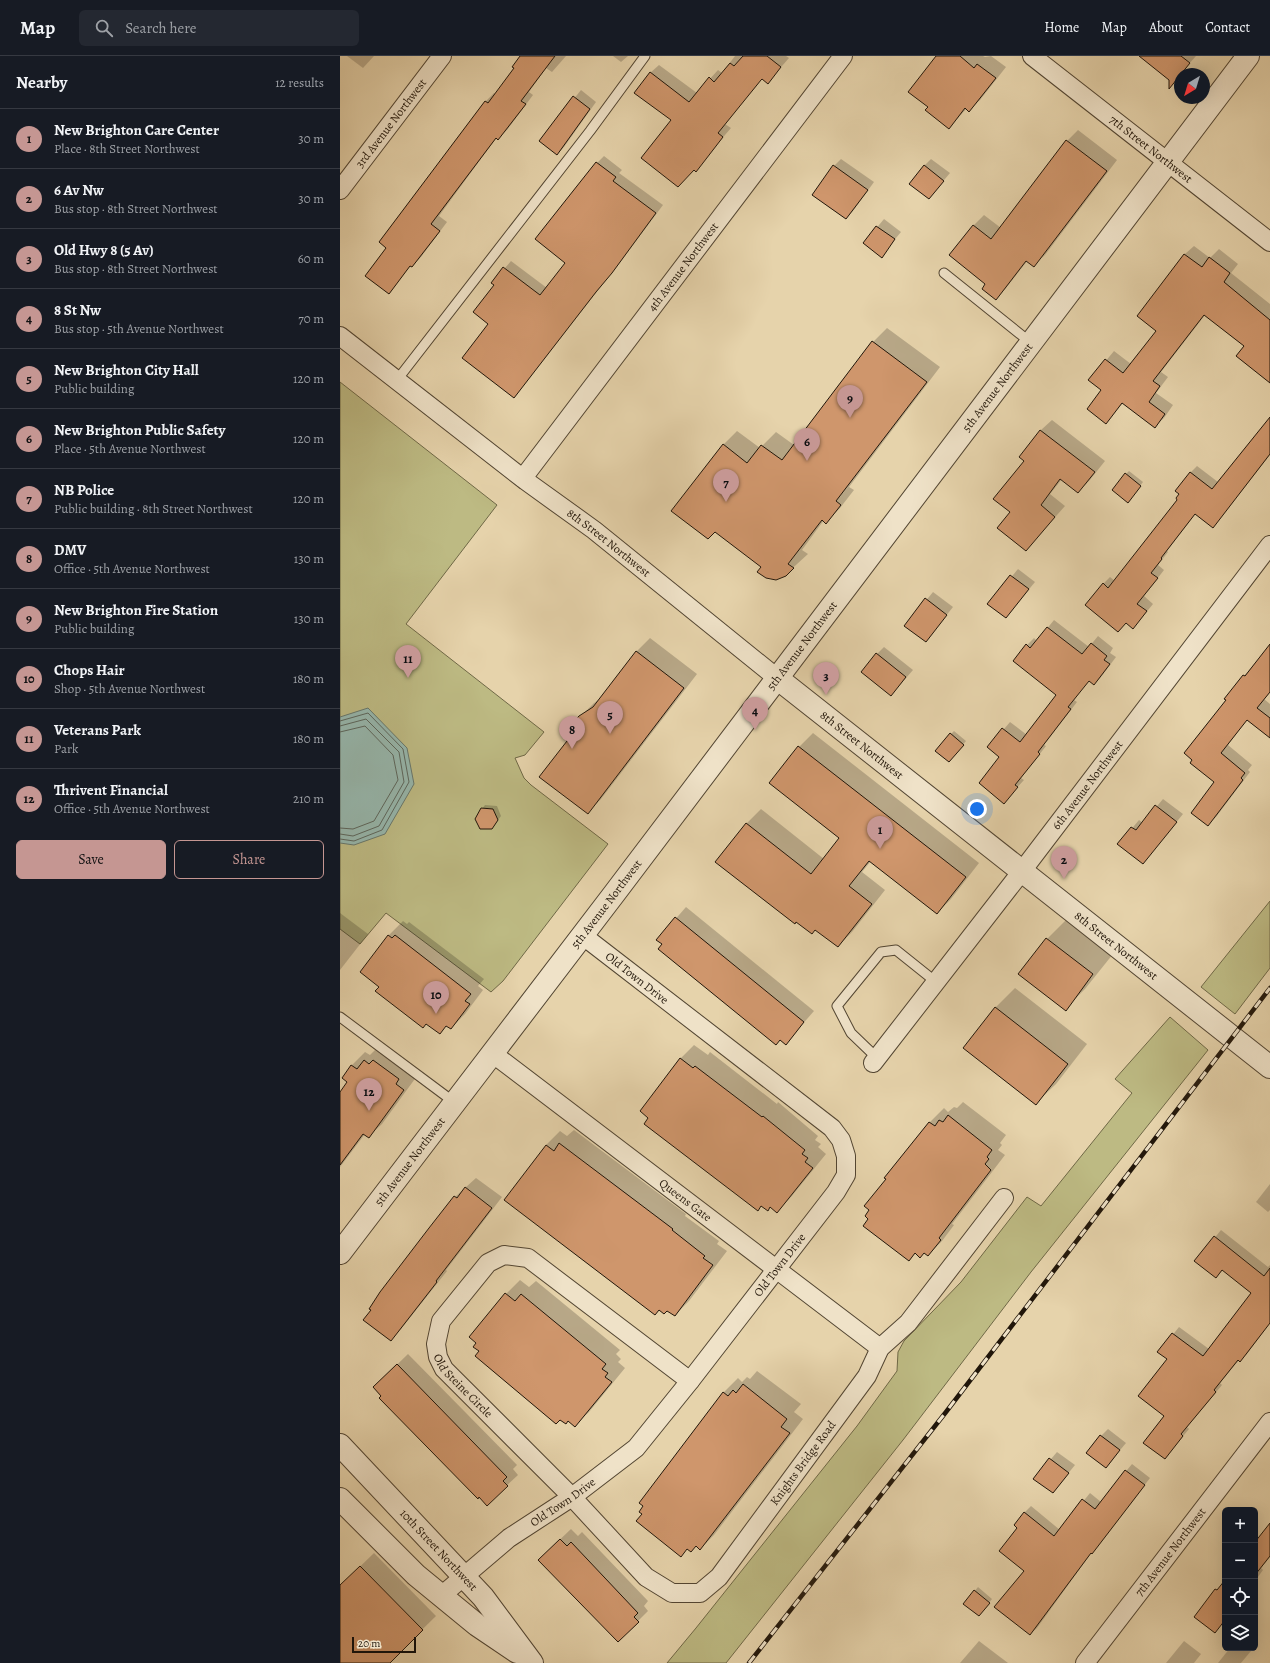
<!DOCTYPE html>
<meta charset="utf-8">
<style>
:root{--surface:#171b24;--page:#242831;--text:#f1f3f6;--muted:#9ea1a6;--line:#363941;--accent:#c59692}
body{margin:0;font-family:Alegreya,serif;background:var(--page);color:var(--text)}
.controls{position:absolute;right:12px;bottom:12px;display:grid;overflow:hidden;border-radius:6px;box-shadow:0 4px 16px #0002}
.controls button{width:36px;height:36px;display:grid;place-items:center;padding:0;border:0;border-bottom:1px solid var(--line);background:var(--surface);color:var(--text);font:20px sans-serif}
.compass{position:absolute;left:834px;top:12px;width:36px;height:36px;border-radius:50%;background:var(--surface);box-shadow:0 4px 16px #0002;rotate:218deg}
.scale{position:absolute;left:12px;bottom:10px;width:64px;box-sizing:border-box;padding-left:4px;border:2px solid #21160a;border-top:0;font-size:11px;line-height:14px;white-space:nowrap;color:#21160a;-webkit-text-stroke:3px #efe2c8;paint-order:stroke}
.you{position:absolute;left:637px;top:753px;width:14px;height:14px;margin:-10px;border:3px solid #fff;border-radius:50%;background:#1a73e8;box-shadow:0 0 0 6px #1a73e833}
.badge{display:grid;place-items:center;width:26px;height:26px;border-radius:50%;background:var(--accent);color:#111;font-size:13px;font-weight:700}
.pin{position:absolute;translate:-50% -33px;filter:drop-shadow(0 1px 2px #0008)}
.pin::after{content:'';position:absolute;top:21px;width:14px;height:12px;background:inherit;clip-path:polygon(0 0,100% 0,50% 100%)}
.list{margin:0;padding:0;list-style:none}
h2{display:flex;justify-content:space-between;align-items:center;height:52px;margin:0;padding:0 16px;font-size:17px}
h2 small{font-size:13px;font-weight:400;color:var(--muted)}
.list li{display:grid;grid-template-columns:26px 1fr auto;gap:12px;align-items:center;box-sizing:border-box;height:60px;padding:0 16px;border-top:1px solid var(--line)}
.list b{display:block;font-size:15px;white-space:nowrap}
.list p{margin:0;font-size:13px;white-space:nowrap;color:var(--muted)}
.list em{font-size:13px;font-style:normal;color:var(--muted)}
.actions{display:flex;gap:8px;padding:12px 16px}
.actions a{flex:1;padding:9px 0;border:1px solid var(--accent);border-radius:6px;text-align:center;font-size:14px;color:var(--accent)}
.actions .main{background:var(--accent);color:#111}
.icon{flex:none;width:22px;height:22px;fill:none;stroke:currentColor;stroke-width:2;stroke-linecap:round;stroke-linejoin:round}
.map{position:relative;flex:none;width:930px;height:1607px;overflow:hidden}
header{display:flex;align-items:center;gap:24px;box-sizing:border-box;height:56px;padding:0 20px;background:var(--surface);border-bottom:1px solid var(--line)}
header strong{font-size:19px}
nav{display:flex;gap:22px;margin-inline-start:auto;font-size:14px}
.search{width:280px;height:36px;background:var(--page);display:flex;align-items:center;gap:10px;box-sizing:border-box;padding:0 14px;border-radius:6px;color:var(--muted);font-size:15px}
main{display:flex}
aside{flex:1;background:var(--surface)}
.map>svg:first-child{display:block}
.green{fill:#bdba83;stroke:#6f6846}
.water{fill:#96b7ad;stroke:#67776c}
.shadow{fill:#0003}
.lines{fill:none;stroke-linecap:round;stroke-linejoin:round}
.shore{stroke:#5c665c;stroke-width:1}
.building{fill:#cf966c;stroke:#21160a}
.service-casing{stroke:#524532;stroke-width:11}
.minor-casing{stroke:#524532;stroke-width:20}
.tertiary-casing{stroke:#524532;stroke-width:24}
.service{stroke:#efe2c8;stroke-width:9}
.minor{stroke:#efe2c8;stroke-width:18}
.tertiary{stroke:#efe2c8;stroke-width:22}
.rail-casing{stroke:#21160a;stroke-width:4.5}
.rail{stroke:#efe2c8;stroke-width:3;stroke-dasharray:9;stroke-linecap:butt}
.labels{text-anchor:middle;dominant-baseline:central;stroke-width:3;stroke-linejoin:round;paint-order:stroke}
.street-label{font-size:12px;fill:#21160a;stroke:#efe2c8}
</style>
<header>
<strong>Map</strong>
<div class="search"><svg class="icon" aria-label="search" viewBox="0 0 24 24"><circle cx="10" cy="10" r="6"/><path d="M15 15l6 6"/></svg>Search here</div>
<nav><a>Home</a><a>Map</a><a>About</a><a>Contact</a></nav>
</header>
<main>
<aside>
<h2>Nearby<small>12 results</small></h2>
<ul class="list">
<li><span class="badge">1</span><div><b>New Brighton Care Center</b><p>Place · 8th Street Northwest</p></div><em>30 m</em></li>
<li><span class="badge">2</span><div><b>6 Av Nw</b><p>Bus stop · 8th Street Northwest</p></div><em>30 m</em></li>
<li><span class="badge">3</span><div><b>Old Hwy 8 (5 Av)</b><p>Bus stop · 8th Street Northwest</p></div><em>60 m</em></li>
<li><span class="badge">4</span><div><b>8 St Nw</b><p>Bus stop · 5th Avenue Northwest</p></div><em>70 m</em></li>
<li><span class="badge">5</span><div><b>New Brighton City Hall</b><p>Public building</p></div><em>120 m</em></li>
<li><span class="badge">6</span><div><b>New Brighton Public Safety</b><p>Place · 5th Avenue Northwest</p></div><em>120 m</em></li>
<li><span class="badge">7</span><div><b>NB Police</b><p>Public building · 8th Street Northwest</p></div><em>120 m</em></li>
<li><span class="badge">8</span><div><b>DMV</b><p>Office · 5th Avenue Northwest</p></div><em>130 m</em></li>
<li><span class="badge">9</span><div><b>New Brighton Fire Station</b><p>Public building</p></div><em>130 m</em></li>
<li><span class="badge">10</span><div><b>Chops Hair</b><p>Shop · 5th Avenue Northwest</p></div><em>180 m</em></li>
<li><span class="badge">11</span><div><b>Veterans Park</b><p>Park</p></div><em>180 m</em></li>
<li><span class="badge">12</span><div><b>Thrivent Financial</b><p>Office · 5th Avenue Northwest</p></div><em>210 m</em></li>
</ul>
<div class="actions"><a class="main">Save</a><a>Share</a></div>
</aside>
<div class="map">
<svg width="930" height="1607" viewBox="0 0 930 1607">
<rect width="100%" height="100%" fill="#e6d3ab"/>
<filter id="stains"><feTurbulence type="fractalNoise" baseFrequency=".005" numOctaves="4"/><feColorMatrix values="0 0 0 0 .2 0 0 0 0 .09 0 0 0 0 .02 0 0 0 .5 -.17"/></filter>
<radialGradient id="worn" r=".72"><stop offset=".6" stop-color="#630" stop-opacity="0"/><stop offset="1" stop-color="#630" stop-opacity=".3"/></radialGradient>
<g class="green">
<polygon points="0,326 157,449 66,568 204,676 185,699 175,702 184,722 191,729 268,788 163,925 151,936 46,857 20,888 0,873"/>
<polygon points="930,845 930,912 895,958 861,931"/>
<polygon points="830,961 868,994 691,1216 563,1384 386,1607 327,1607 356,1572 517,1370 557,1315 558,1296 564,1285 621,1226 687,1141 701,1150 792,1037 775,1023"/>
</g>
<polygon class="water" points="28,652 67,692 74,728 45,778 14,789 0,787 0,661"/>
<g class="shadow">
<polygon points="7,0 34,0 23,12"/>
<polygon points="181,0 226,0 212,16 206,12 189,36 193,39 167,74 158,82 157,81 99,160 107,166 81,201 72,210 71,209 49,236 47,191 40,186 146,45 154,37 156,38 175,12"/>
<polygon points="273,0 288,0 281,6"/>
<polygon points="395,0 446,0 449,2 428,26 422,22 385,68 391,72 355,114 310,17 319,9 357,37 378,14 382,17"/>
<polygon points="598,0 643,0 645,1 651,0 666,11 640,44 629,54 627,52 609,72 589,51"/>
<polygon points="801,0 856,0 833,26"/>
<polygon points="241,34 256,46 224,91 217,98 200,85"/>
<polygon points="738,74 777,104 705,199 694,209 688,204 666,232 656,243 647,228 633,170 644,159 661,172 727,85"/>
<polygon points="264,100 282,114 279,117 323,149 278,209 174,341 150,268 155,229 152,227 171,205 207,232 226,207 257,107"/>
<polygon points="501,103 534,126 513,155 506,162 494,110"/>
<polygon points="591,103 610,117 589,142 584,110"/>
<polygon points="544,163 561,176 541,200 524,187"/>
<polygon points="854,190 870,202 879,193 898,208 891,217 930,248 930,325 906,290 865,259 821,316 828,321 816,337 833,349 824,362 815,370 783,347 766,366 763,334 750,324 774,295 791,308 817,274 798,260 845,198"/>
<polygon points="547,272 600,311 509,431 514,434 500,452 486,466 484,464 462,494 468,498 445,519 423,511 383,389 397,375 420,392 436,376 454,389 533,286"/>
<polygon points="712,364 765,405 749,425 738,436 722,423 710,438 725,450 686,494 671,456 686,405 681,401 701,374"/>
<polygon points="930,367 930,399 873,471 856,457 827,495 828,496 818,509 824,514 804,540 813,548 800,564 763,528 770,521 775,525 839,443 850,417 857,410 878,426"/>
<polygon points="789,415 803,426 791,442 786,418"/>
<polygon points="678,513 695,526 666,561 649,548"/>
<polygon points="593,536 613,551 586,585 566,569"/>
<polygon points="714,564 749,591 758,580 773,592 770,597 776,601 761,621 754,628 749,624 734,644 737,646 704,689 706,690 681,722 684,724 664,746 661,701 649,691 670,666 687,679 718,639 687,589 694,582 697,585"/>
<polygon points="310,582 357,618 261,743 247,757 228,685 234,667 254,647 261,642 296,596"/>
<polygon points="930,590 930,636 924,643 930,648 930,681 907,663 888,689 912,709 908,714 910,716 876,761 868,768 876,726 887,644 904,620"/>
<polygon points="544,591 573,614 551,639 537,598"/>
<polygon points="614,675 626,685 612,702 611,678"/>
<polygon points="473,677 639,807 611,843 597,857 531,805 522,816 545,834 512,876 498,890 476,873 377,806 407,767 421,753 484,803 501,782 459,691"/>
<polygon points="823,743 843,758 803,807 779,788 799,764 803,767"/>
<polygon points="145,749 157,750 161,760 152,772 142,753"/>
<polygon points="346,851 474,955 446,987 318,883"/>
<polygon points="0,857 28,878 0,914"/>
<polygon points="727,863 773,898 745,933 725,953 680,917 707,883"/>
<polygon points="63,865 67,868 69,866 144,923 138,930 143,934 125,958 111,972 107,969 100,976 21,916 49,879"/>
<polygon points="675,932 747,988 716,1028 696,1047 655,952"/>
<polygon points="354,989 368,999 370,996 437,1048 438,1046 478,1080 475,1084 481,1088 478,1091 486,1098 451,1141 437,1155 430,1151 428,1153 340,1003"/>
<polygon points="38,991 77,1020 42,1068 28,1081 25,1078 0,1111 0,1038 9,1026 3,1021 12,1009 25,996 30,999"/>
<polygon points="623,1046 666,1079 660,1087 662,1089 658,1094 665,1099 612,1168 614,1169 602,1185 588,1199 584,1196 576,1197 568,1204 530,1162 547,1123 545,1122 590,1066 604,1052 608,1056 614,1051 617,1052"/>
<polygon points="234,1074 346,1158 345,1160 379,1185 377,1188 387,1195 349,1245 335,1259 206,1089 220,1075 227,1080"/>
<polygon points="136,1122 162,1141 106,1214 107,1215 61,1273 50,1283 115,1141"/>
<polygon points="930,1128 930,1154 928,1156 916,1146"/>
<polygon points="881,1174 928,1211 930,1209 930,1265 925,1271 926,1272 907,1298 899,1304 880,1327 882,1329 847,1371 849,1373 825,1402 828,1303 819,1296 839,1271 869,1293 912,1237 883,1214 876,1221 856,1205"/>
<polygon points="180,1224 189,1231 196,1225 280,1294 276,1298 281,1303 278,1306 285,1312 249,1356 235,1369 140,1295 166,1238"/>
<polygon points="68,1298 177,1409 173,1413 178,1419 147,1448 34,1331"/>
<polygon points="417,1315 461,1348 454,1356 463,1363 374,1479 360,1493 356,1490 351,1495 348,1492 341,1499 303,1458 305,1450 300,1447 384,1336 398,1322 402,1326 407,1321 410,1323"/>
<polygon points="768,1373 786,1387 766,1411 761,1380"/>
<polygon points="717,1396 735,1409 713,1436 695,1422"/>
<polygon points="792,1408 810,1422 758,1490 752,1496 697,1572 690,1578 685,1514 684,1457 691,1450 720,1474 750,1437 761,1446"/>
<polygon points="930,1471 930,1501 921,1512 923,1514 915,1525 915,1490"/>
<polygon points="231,1473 238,1480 242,1476 308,1545 304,1550 308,1555 278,1585 210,1493"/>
<polygon points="34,1497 96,1560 48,1607 0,1607 0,1530"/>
<polygon points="638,1531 652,1543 642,1556 624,1548"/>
<polygon points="639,1585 668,1607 620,1607"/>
<polygon points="844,1585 861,1598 854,1607 826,1607"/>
<polygon points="890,1592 907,1592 911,1595 901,1607 878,1607"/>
</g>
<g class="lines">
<g class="shore">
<polyline points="0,665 28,657 63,693 69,726 42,774 14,785 0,783"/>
<polyline points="0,670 26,663 59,696 64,726 39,770 13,780 0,778"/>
<polyline points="0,676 25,670 53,699 58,724 34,765 13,773 0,772"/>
</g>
</g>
<g class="building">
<polygon points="180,0 215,0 181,45 186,48 158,84 156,82 91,168 100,175 72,211 70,210 49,238 25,220 46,192 39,186 145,45 148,47 174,12 172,11"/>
<polygon points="403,0 427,0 441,11 428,28 422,23 421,24 378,77 383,81 356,116 354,114 338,131 301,102 331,64 294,37 310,16 349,46 369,21 374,26 390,7 394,10"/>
<polygon points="596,0 620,0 634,12 637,8 656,22 629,56 625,52 609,73 585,54 588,51 568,36"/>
<polygon points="799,0 841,0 850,7 829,33 829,24"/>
<polygon points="233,40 250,53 217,99 199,85"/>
<polygon points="726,84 767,115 694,211 686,205 656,244 642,233 645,228 609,199 633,169 651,183"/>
<polygon points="256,106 276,121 273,125 316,157 272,217 256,236 174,342 122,302 148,268 133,256 154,229 151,227 163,211 200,239 225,207 195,183"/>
<polygon points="493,109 528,134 506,163 472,139"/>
<polygon points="584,109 604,125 589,143 569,128"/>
<polygon points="536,170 555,183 542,202 523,187"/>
<polygon points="844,198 862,211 869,201 890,217 884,226 930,264 930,327 896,300 904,290 864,259 813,325 820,330 809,346 825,358 815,372 782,347 766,368 747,353 761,334 748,324 765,303 783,317 816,275 797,260"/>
<polygon points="532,285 587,326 496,445 501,449 486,468 482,464 448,508 454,512 446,520 436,524 426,522 417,516 421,511 375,476 368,483 331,455 383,388 407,407 421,389 442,404"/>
<polygon points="930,361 930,398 873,472 855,458 821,502 822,503 811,517 818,522 797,548 807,555 793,573 786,567 778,576 745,549 763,527 768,532 837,444 836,442 839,438 835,435 850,416 872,433"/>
<polygon points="700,374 755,416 738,437 720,423 701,449 715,461 686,495 657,472 670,456 653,443 684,405 679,401"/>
<polygon points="785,417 801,430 788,447 772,434"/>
<polygon points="670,519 689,533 666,562 647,548"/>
<polygon points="585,542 607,559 586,586 564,570"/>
<polygon points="707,571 742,598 751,587 767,600 764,604 770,608 754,629 749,625 728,651 731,653 698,696 700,698 675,729 678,731 664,748 639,727 659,701 647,691 662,672 680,686 716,639 673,605 686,588 690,592"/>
<polygon points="930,588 930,636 917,652 930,662 930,682 907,664 881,697 905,717 901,722 903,724 868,770 851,757 874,726 850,707 852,704 844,697 886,644 884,643 903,619 905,620"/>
<polygon points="296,595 344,632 248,758 199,721 227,685 233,666 239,660 253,651"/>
<polygon points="536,597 566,621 551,640 521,616"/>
<polygon points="610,677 624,689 609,706 595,695"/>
<polygon points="458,690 626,821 597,858 529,805 509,830 532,848 498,891 475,874 472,878 456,866 455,868 375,806 406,767 471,818 499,782 429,727"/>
<polygon points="815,749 837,766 803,808 777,788 791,771 796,774"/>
<polygon points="141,752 153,753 158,764 152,773 140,773 135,763"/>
<polygon points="335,861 464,966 446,989 440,984 436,989 318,893 322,888 316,884"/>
<polygon points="48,879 52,882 55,879 131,938 125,945 130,948 111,973 106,970 100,978 86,968 83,972 35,935 39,931 20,916"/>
<polygon points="706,882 753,918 726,955 678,918"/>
<polygon points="655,951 728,1008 696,1049 623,992"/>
<polygon points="340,1002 353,1012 355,1010 422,1061 423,1060 465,1094 462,1098 468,1102 465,1106 473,1112 437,1157 430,1151 428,1155 421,1150 418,1155 304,1068 308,1062 300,1055"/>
<polygon points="24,1004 29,1008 33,1004 59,1023 56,1028 64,1034 29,1082 23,1078 0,1109 0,1036 7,1026 2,1022 11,1009 17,1013"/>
<polygon points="608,1059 652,1094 647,1101 649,1103 645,1108 651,1114 599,1182 601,1184 588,1200 584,1197 580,1202 575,1197 569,1205 523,1170 528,1163 525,1160 529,1154 524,1150 546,1123 544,1122 589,1066 595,1070 599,1064 603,1066"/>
<polygon points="219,1087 333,1173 332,1174 365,1200 363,1202 373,1209 335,1260 327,1255 324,1258 319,1254 315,1259 164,1144 206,1089 214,1095"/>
<polygon points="125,1131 152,1152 96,1225 97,1226 51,1285 23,1264 31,1254 29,1253 40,1236 89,1172 114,1140 117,1142"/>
<polygon points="874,1180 924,1220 930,1212 930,1267 900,1306 898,1304 874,1334 876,1336 841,1378 843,1380 825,1403 803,1387 824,1360 798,1340 827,1303 817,1296 832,1277 863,1300 911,1237 882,1214 876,1222 854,1205"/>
<polygon points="165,1237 175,1245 181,1238 266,1308 262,1313 268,1317 265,1321 272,1326 235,1371 228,1365 226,1368 220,1364 216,1368 135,1300 139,1295 133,1291 136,1287 129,1281"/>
<polygon points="57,1308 167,1421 163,1425 168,1430 147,1450 139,1441 138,1443 39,1342 41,1340 33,1331"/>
<polygon points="403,1328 447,1363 441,1371 450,1377 360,1494 356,1490 351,1496 347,1493 341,1501 296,1465 302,1458 299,1456 303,1450 299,1447 383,1336 388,1340 393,1334 396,1337"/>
<polygon points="760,1379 780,1394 766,1412 746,1397"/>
<polygon points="709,1402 729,1417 713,1437 693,1423"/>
<polygon points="785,1414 805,1429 752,1498 751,1497 690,1579 654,1551 684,1515 659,1495 677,1472 674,1469 684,1456 714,1480 742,1443 755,1453"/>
<polygon points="930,1467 930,1500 915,1519 918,1521 915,1524 915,1486"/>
<polygon points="220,1483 227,1490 231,1486 298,1557 294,1561 299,1566 278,1586 198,1504"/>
<polygon points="20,1510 83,1574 50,1607 0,1607 0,1529"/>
<polygon points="885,1524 885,1564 875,1577 854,1561 875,1533 877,1534"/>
<polygon points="634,1534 650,1547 639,1560 623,1548"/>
</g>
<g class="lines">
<defs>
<g id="service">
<polyline points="604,217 690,286"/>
<polyline points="57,324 250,75 305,0"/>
<polyline points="0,961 114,1046"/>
<polyline points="537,1002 511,977 497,950 541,896 556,894 596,926"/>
</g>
<g id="minor">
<path id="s1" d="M692 0 930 186"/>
<path id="s2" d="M0 134 102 0"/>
<path id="s3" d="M0 280 186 425 254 474 437 622"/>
<path id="s4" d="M183 422 503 0"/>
<path id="s5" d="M152 997 540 1292"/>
<path id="s6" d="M533 1007 682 815 930 489"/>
<path id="s7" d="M350 1325 188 1202 164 1199 148 1207 101 1265 96 1288 98 1301 104 1313 232 1441 306 1521 332 1537H360L379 1521 527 1320 540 1292 568 1267 664 1142"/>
<path id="s8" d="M101 1540 169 1482 232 1441 296 1392 350 1325 496 1136 506 1119V1100L501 1084 492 1072 242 879"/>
<path id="s9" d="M745 1607 930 1366"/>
</g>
<g id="tertiary">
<path id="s10" d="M437 622 930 1011"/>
<path id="s11" d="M0 1197 274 838 908 0"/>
<path id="s12" d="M0 1389 143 1541 192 1607"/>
<polyline points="0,1443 76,1519 137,1569 177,1596"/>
</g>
</defs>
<use href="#service" class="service-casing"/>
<use href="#minor" class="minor-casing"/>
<use href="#tertiary" class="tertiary-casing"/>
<use href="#service" class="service"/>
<use href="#minor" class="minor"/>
<use href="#tertiary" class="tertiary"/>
<defs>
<polyline id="rail" points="409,1607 606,1356 930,932"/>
</defs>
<use href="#rail" class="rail-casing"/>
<use href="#rail" class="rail"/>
</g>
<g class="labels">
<g class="street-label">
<text stroke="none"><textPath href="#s2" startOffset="84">3rd Avenue Northwest</textPath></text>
<text stroke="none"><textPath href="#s1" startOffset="151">7th Street Northwest</textPath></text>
<text stroke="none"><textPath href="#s4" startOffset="265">4th Avenue Northwest</textPath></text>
<text stroke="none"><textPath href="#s11" startOffset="1087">5th Avenue Northwest</textPath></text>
<text stroke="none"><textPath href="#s3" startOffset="339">8th Street Northwest</textPath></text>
<text stroke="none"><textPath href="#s11" startOffset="763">5th Avenue Northwest</textPath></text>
<text stroke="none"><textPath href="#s10" startOffset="108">8th Street Northwest</textPath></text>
<text stroke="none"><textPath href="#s6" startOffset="351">6th Avenue Northwest</textPath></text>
<text stroke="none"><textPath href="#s11" startOffset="439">5th Avenue Northwest</textPath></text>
<text stroke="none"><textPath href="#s10" startOffset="432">8th Street Northwest</textPath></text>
<text transform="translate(297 922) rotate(38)">Old Town Drive</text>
<text stroke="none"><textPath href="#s11" startOffset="115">5th Avenue Northwest</textPath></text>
<text stroke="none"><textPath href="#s5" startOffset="243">Queens Gate</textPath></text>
<text stroke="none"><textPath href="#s8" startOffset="478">Old Town Drive</textPath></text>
<text stroke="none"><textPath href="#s7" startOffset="395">Old Steine Circle</textPath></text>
<text stroke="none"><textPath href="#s7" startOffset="885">Knights Bridge Road</textPath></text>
<text stroke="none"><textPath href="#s8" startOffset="154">Old Town Drive</textPath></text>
<text stroke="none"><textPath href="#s12" startOffset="144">10th Street Northwest</textPath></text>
<text stroke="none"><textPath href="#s9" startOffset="140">7th Avenue Northwest</textPath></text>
</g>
</g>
<rect width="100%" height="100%" filter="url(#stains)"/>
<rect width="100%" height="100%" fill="url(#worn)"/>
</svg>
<div class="controls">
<button>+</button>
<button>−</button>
<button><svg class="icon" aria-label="locate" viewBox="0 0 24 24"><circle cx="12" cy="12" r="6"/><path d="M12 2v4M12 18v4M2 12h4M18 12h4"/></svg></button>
<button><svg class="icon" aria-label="layers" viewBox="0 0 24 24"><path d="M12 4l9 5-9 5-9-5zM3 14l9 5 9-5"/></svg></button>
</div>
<svg class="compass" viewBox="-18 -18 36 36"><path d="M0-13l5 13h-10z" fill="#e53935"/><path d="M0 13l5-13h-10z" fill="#9ea1a6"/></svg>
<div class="scale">20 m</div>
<div class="you"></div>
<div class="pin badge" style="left:540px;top:793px">1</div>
<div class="pin badge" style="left:724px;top:823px">2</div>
<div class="pin badge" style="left:486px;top:639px">3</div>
<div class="pin badge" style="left:415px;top:674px">4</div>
<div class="pin badge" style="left:270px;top:678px">5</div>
<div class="pin badge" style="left:467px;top:405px">6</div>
<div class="pin badge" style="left:386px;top:446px">7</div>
<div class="pin badge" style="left:232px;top:693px">8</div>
<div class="pin badge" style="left:510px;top:362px">9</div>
<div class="pin badge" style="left:96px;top:958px">10</div>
<div class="pin badge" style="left:68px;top:622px">11</div>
<div class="pin badge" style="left:29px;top:1055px">12</div>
</div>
</main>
